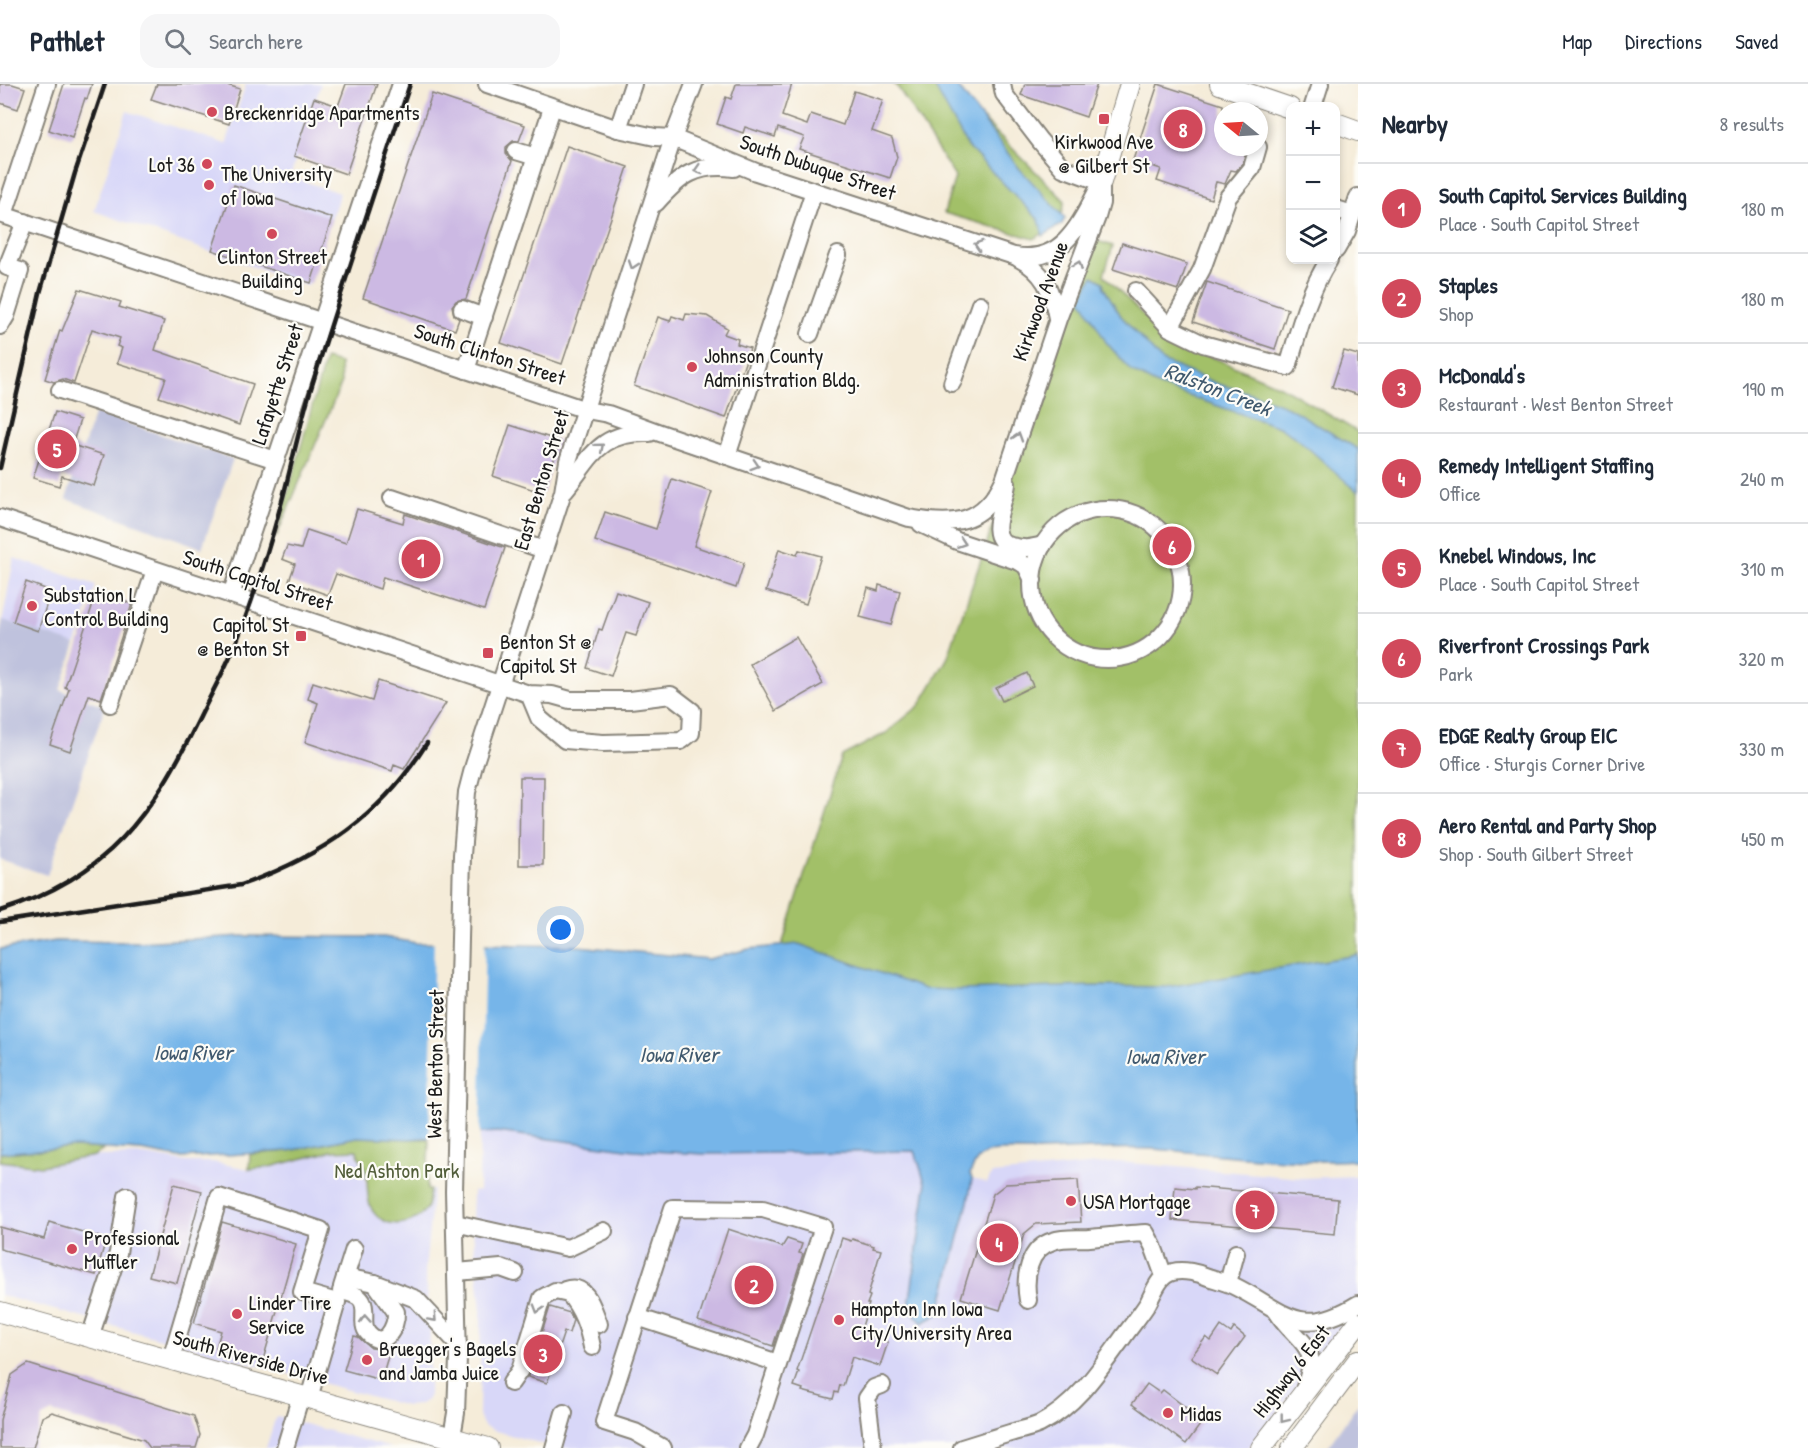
<!DOCTYPE html>
<meta charset="utf-8">
<style>
:root{--surface:#fff;--page:#f6f6f7;--text:#1f2937;--muted:#747a83;--line:#e0e1e3;--accent:#d1495b}
body{margin:0;font-family:"Patrick Hand",sans-serif;background:var(--page);color:var(--text)}
.controls{position:absolute;right:18px;top:18px;display:grid;overflow:hidden;border-radius:12px;box-shadow:0 3px 9px #0003}
.controls button{width:54px;height:54px;display:grid;place-items:center;padding:0;border:0;border-bottom:2px solid var(--line);background:var(--surface);color:var(--text);font:30px sans-serif}
.compass{position:absolute;left:1214px;top:18px;width:54px;height:54px;border-radius:50%;background:var(--surface);box-shadow:0 3px 9px #0003;rotate:288deg}
.you{position:absolute;left:561px;top:846px;width:21px;height:21px;margin:-15px;border:4px solid #fff;border-radius:50%;background:#1a73e8;box-shadow:0 0 0 9px #1a73e833}
.badge{display:grid;place-items:center;width:39px;height:39px;border-radius:50%;background:var(--accent);color:#fff;font-size:20px;font-weight:700}
.pin{position:absolute;translate:-50% -50%;border:3px solid #fff;box-shadow:0 2px 6px #0006}
.list{margin:0;padding:0;list-style:none}
h2{display:flex;justify-content:space-between;align-items:center;height:78px;margin:0;padding:0 24px;font-size:26px}
h2 small{font-size:20px;font-weight:400;color:var(--muted)}
.list li{display:grid;grid-template-columns:39px 1fr auto;gap:18px;align-items:center;box-sizing:border-box;height:90px;padding:0 24px;border-top:2px solid var(--line)}
.list b{display:block;font-size:22px;white-space:nowrap}
.list p{margin:0;font-size:20px;white-space:nowrap;color:var(--muted)}
.list em{font-size:20px;font-style:normal;color:var(--muted)}
.icon{flex:none;width:33px;height:33px;fill:none;stroke:currentColor;stroke-width:2;stroke-linecap:round;stroke-linejoin:round}
.map{position:relative;flex:none;width:1358px;height:1364px;overflow:hidden}
header{display:flex;align-items:center;gap:36px;box-sizing:border-box;height:84px;padding:0 30px;background:var(--surface);border-bottom:2px solid var(--line)}
header strong{font-size:28px}
nav{display:flex;gap:33px;margin-inline-start:auto;font-size:21px}
.search{width:420px;height:54px;background:var(--page);display:flex;align-items:center;gap:15px;box-sizing:border-box;padding:0 21px;border-radius:18px;color:var(--muted);font-size:22px}
main{display:flex}
aside{flex:1;background:var(--surface)}
.map>svg:first-child{display:block}
.built{fill:#d8d7f8}
.industrial{fill:#bfc2dd}
.green{fill:#a2c068;stroke:#5f6e42;stroke-width:1.5}
.water{fill:#76b5e9;stroke:#496882;stroke-width:1.5}
.pier{fill:#f5ecd9}
.building{fill:#ccb9e3}
.lines{fill:none;stroke-linecap:round;stroke-linejoin:round}
.minor-casing{stroke:#88847a;stroke-width:20}
.major-casing{stroke:#88847a;stroke-width:22}
.minor{stroke:#fff;stroke-width:16}
.major{stroke:#fff;stroke-width:20}
.rail{stroke:#1c1c1c;stroke-width:4.5}
.oneway{stroke:#999}
.poi-dot{fill:#d1495b;stroke:#fdfcf7;stroke-width:2}
.labels{text-anchor:middle;dominant-baseline:central;stroke-width:4.5;stroke-linejoin:round;paint-order:stroke}
.poi-label{font-size:21px;fill:#1c1c1c;stroke:#fdfcf7;text-anchor:start}
.street-label{font-size:21px;fill:#1c1c1c;stroke:#fdfcf7}
.park-label{font-size:21px;fill:#525e3a;stroke:#fdfcf7}
.water-label{font-size:22px;font-style:italic;fill:#40596e;stroke:#fdfcf7}
</style>
<header>
<strong>Pathlet</strong>
<div class="search"><svg class="icon" aria-label="search" viewBox="0 0 24 24"><circle cx="10" cy="10" r="6"/><path d="M15 15l6 6"/></svg>Search here</div>
<nav><a>Map</a><a>Directions</a><a>Saved</a></nav>
</header>
<main>
<div class="map">
<svg width="1358" height="1364" viewBox="0 0 1358 1364">
<rect width="100%" height="100%" fill="#fdfcf7"/>
<filter id="ink" filterUnits="userSpaceOnUse"><feTurbulence type="fractalNoise" baseFrequency=".0167" numOctaves="2"/><feDisplacementMap in="SourceGraphic" scale="12" xChannelSelector="R" yChannelSelector="G"/><feConvolveMatrix kernelMatrix="1 2 1 2 8 2 1 2 1" color-interpolation-filters="sRGB"/></filter>
<filter id="wash" filterUnits="userSpaceOnUse"><feTurbulence type="fractalNoise" baseFrequency=".008" numOctaves="4" result="noise"/><feDisplacementMap in="SourceGraphic" scale="24" xChannelSelector="R" yChannelSelector="G"/><feGaussianBlur stdDeviation="1.35" result="paint"/><feColorMatrix in="noise" values="0 0 0 0 0 0 0 0 0 0 0 0 0 0 0 0 0 1.4 0 .05"/><feComposite in="paint" operator="in"/></filter>
<g filter="url(#wash)">
<rect width="100%" height="100%" fill="#f5ecd9"/>
<g class="built">
<polygon points="246,0 321,0 290,93 340,109 308,202 94,127 127,27 226,60"/>
<polygon points="14,474 96,501 60,606 105,622 47,791 0,775 0,550"/>
<polygon points="497,1048 634,1066 704,1070 915,1067 926,1102 923,1126 939,1230 972,1095 987,1099 992,1090 1119,1078 1302,1094 1358,1092 1358,1211 1344,1238 1270,1339 1248,1364 557,1364 492,1346 484,1342 479,1333 481,1227 472,1136 473,1107 479,1107 480,1049"/>
<polygon points="357,1066 358,1073 364,1081 368,1118 376,1132 390,1139 410,1138 419,1132 427,1123 430,1106 433,1106 425,1186 430,1243 429,1310 427,1316 418,1321 406,1322 0,1211 0,1077 41,1082 94,1072 145,1071 187,1078 213,1078 249,1085 270,1083 332,1067"/>
<polygon points="276,1332 391,1364 266,1364"/>
</g>
<g class="industrial">
<polygon points="95,328 233,375 202,464 66,415"/>
<polygon points="3,536 76,560 60,606 105,622 47,791 0,775 0,550"/>
<polygon points="1358,1320 1358,1364 1327,1364"/>
</g>
<g class="green">
<polygon points="894,0 948,0 1065,117 1060,139 1034,155 944,129 955,93 899,5"/>
<polygon points="1091,155 1113,162 1104,191 1142,230 1187,262 1284,304 1358,348 1358,923 978,928 776,880 842,672 886,649 920,621 947,575"/>
<polygon points="325,275 340,279 341,300 276,453"/>
<path d="M357 1053 429 1055 427 1106H430C429 1112 429 1120 426 1125 415 1141 391 1145 377 1132 363 1119 370 1099 365 1083 362 1076 358 1074 357 1066L332 1067 270 1083 249 1085 250 1070 289 1067Z"/>
<polygon points="74,1063 105,1065 94,1072 41,1082 0,1077 0,1069"/>
</g>
<g class="water">
<polygon points="933,0 956,0 1019,84 1065,134 1062,140 1043,152 1039,136 968,63"/>
<polygon points="1093,192 1103,198 1104,204 1121,232 1162,277 1218,300 1257,311 1288,323 1358,365 1358,408 1298,355 1279,343 1157,301 1131,287 1106,258 1081,214"/>
<path d="M243 852 384 853 416 859 578 862 708 875 749 865 799 860 925 905 959 906 1096 902 1167 903 1358 871V1076C1288 1080 1221 1070 1152 1065 1115 1063 1078 1066 1041 1067 1025 1068 1007 1065 991 1068 979 1070 974 1080 970 1090L972 1095 968 1118 939 1230 922 1239 909 1223 926 1102 915 1067 704 1070 634 1066 497 1048 410 1055 357 1053 289 1067 180 1074 141 1067 74 1063 0 1069V865L56 857 138 858Z"/>
</g>
<polygon class="pier" points="434,856 485,856 480,1052 429,1056"/>
<g id="blocks">
<g class="building">
<polygon points="0,0 12,0 25,4 18,25 0,19"/>
<polygon points="64,0 92,0 87,15 85,14 72,54 49,46"/>
<polygon points="157,0 224,0 240,5 229,40 151,15"/>
<polygon points="346,0 377,0 346,90 294,72 314,14 338,22"/>
<polygon points="736,0 792,0 782,32 807,41 811,30 843,41 854,7 883,16 872,47 892,54 897,73 890,94 799,65 804,53 778,44 775,53 745,43 743,49 717,40 726,13 731,15"/>
<polygon points="1025,0 1097,0 1086,33 1021,11"/>
<polygon points="1158,0 1223,21 1223,63 1247,63 1243,79 1236,87 1231,86 1225,100 1216,98 1211,115 1157,97 1161,85 1133,76"/>
<polygon points="432,10 525,41 519,57 513,57 506,63 506,70 512,77 466,215 456,217 452,222 454,231 459,235 455,246 363,214"/>
<polygon points="567,62 628,83 562,280 501,259"/>
<polygon points="234,101 332,134 311,199 212,166"/>
<polygon points="1122,159 1187,180 1178,206 1113,185"/>
<polygon points="1207,198 1288,225 1275,265 1193,238"/>
<polygon points="79,205 121,218 119,223 164,237 155,266 253,300 239,341 159,313 166,294 117,279 122,264 117,262 120,254 92,245 74,299 63,295 54,298 45,295 60,246 62,247"/>
<polygon points="686,230 707,232 727,244 724,250 738,255 737,260 750,264 726,334 634,302 658,233 670,237 672,232 684,236"/>
<polygon points="1344,267 1358,271 1358,311 1332,303"/>
<polygon points="55,328 80,336 72,361 104,371 94,402 62,392 59,402 33,394"/>
<polygon points="510,341 560,357 543,409 493,392"/>
<polygon points="672,395 712,408 694,462 744,479 736,504 595,457 605,428 656,445"/>
<polygon points="357,425 403,439 405,430 505,464 484,526 383,493 380,505 336,490 328,511 289,497 295,480 282,475 287,462 301,465 307,446 346,459"/>
<polygon points="779,465 797,471 799,466 821,472 806,520 766,507"/>
<polygon points="26,498 51,507 38,547 13,538"/>
<polygon points="879,501 900,507 891,541 860,533 868,504 878,507"/>
<polygon points="616,507 648,518 636,552 626,549 611,592 587,584 599,545 602,546"/>
<polygon points="97,508 132,520 101,615 89,611 70,667 50,660 69,605 65,603"/>
<polygon points="796,553 823,600 776,627 750,580"/>
<polygon points="1027,589 1033,602 1002,617 996,604"/>
<polygon points="378,597 446,619 404,685 394,681 392,687 305,658 318,619 308,615 313,598 372,617"/>
<polygon points="520,693 544,693 543,781 519,781"/>
<polygon points="1078,1096 1081,1138 1036,1140 1024,1150 1000,1226 961,1214 993,1110 1006,1100"/>
<polygon points="174,1100 202,1107 177,1199 149,1192"/>
<polygon points="1175,1103 1195,1105 1195,1103 1338,1115 1335,1150 1172,1136"/>
<polygon points="49,1138 106,1155 96,1191 0,1165 0,1143 44,1155"/>
<polygon points="222,1138 296,1160 263,1276 216,1264 221,1247 194,1239"/>
<polygon points="728,1145 782,1163 787,1155 802,1160 799,1169 803,1170 773,1262 698,1237"/>
<polygon points="842,1154 851,1157 852,1155 874,1162 873,1164 881,1166 868,1211 870,1212 867,1220 869,1220 860,1249 888,1258 880,1282 852,1273 843,1302 840,1301 838,1309 835,1308 833,1315 802,1307 803,1305 794,1302 799,1288 797,1287"/>
<polygon points="550,1223 570,1229 573,1236 569,1249 564,1248 547,1299 528,1293"/>
<polygon points="1221,1242 1231,1249 1234,1244 1245,1253 1217,1291 1191,1273 1206,1253 1211,1257"/>
<polygon points="354,1252 358,1253 371,1264 390,1266 381,1296 344,1286"/>
<polygon points="28,1280 194,1332 200,1351 196,1364 150,1364 144,1356 52,1328 42,1333 33,1364 0,1364 0,1336 12,1291"/>
<polygon points="1147,1300 1160,1309 1163,1306 1203,1337 1186,1360 1132,1320"/>
</g>
</g>
</g>
<g filter="url(#ink)">
<use href="#blocks" fill-opacity="0" stroke="#88847a" stroke-width="1.5"/>
<g class="lines">
<defs>
<g id="minor">
<path d="M487 0 618 45 655 53 673 54 756 88 1014 172C1061 180 1078 144 1097 107"/>
<polyline points="1002,0 1004,10 1040,57 1063,84 1101,98"/>
<polyline points="1313,22 1320,0"/>
<polyline points="618,45 633,0"/>
<polyline points="516,67 536,73"/>
<path d="M656 119C680 92 696 79 734 84"/>
<polyline points="1336,125 1352,130"/>
<path d="M0 130 586 326 608 330 660 349 909 434C953 442 983 441 1004 396L1058 235 1097 133 1101 119V98"/>
<polyline points="4,131 47,0"/>
<polyline points="1336,166 1347,147 1358,113"/>
<path d="M1018 174C1044 187 1052 207 1057 234"/>
<path d="M1136 207 1170 244 1203 260 1288 283C1299 246 1308 208 1329 176"/>
<polyline points="462,225 484,233"/>
<polyline points="0,242 6,232 20,187 7,183 25,138"/>
<polyline points="1170,244 1202,185 1228,113 1252,84 1258,63"/>
<polyline points="810,250 838,171"/>
<polyline points="466,286 552,24"/>
<polyline points="952,299 980,220"/>
<polyline points="60,306 276,376"/>
<polyline points="727,372 814,107"/>
<path d="M1007 400C1005 420 984 454 1011 462 1026 465 1028 465 1043 461"/>
<path d="M565 406C592 373 599 347 650 349"/>
<polyline points="392,414 544,466"/>
<circle cx="1107" cy="500" r="75"/>
<polyline points="0,434 529,610 552,611 570,616 630,616 671,611 692,627 691,649 681,657 603,659 565,656 539,634 529,610"/>
<polyline points="921,440 957,457 1020,478 1026,482 1033,496"/>
<polyline points="231,511 401,0"/>
<polyline points="110,620 155,486"/>
<polyline points="455,1139 568,1164 604,1147"/>
<polyline points="457,1188 501,1184 515,1189"/>
<polyline points="345,1193 375,1199 416,1215 458,1260"/>
<polyline points="1228,1199 1236,1169"/>
<polyline points="342,1203 354,1165"/>
<path d="M565 1206C587 1198 593 1225 599 1240"/>
<path d="M341 1207C348 1209 358 1210 362 1217 368 1227 360 1240 368 1249 384 1267 397 1243 396 1228L375 1199"/>
<path d="M1028 1216C1024 1194 1028 1164 1053 1157 1064 1153 1078 1155 1090 1154 1109 1152 1127 1150 1146 1149L1153 1162 1164 1192"/>
<path d="M1277 1228C1299 1262 1322 1258 1304 1306"/>
<polyline points="637,1233 778,1279"/>
<polyline points="90,1253 118,1169 127,1112"/>
<polyline points="171,1275 219,1113 321,1146 302,1208 337,1218 309,1314"/>
<path d="M511 1299 520 1286 542 1214 555 1207 569 1210C582 1226 588 1242 592 1263"/>
<polyline points="285,1364 301,1311"/>
<polyline points="450,1364 456,1329 458,1275 454,1107 462,771 467,708 474,681 563,408 568,377 673,54 694,0"/>
<polyline points="554,1364 564,1329"/>
<polyline points="663,1364 635,1348 604,1338 673,1124 763,1125 823,1143 755,1351 748,1364"/>
<polyline points="873,1364 867,1314 874,1304 882,1301"/>
<path d="M962 1364C978 1359 994 1354 1010 1349 1020 1346 1031 1344 1040 1340 1077 1321 1100 1285 1124 1252 1132 1241 1141 1230 1148 1219 1154 1208 1159 1191 1173 1188 1183 1185 1199 1189 1208 1193 1217 1196 1226 1198 1234 1202 1285 1227 1299 1256 1358 1220"/>
</g>
<g id="major">
<polyline points="1220,0 1290,24"/>
<polyline points="1336,39 1358,47"/>
<polyline points="1101,98 1130,0"/>
<polyline points="0,1228 488,1364"/>
<polyline points="1261,1364 1358,1239"/>
<polyline points="1292,1364 1358,1276"/>
</g>
</defs>
<use href="#minor" class="minor-casing"/>
<use href="#major" class="major-casing"/>
<use href="#minor" class="minor"/>
<use href="#major" class="major"/>
<g class="rail">
<polyline points="0,384 40,209 75,89 105,0"/>
<path d="M0 827C109 792 151 732 200 633 214 604 230 577 241 546 257 503 271 458 283 413 292 379 299 345 309 311 341 207 376 103 410 0"/>
<path d="M0 838 241 801C322 772 381 732 427 659"/>
</g>
</g>
<defs><path id="oneway-chevron" d="M-2-3.5L2.5 0L-2 3.5" fill="none" stroke-width="1.6" stroke-linecap="round" stroke-linejoin="round" transform="scale(1.5)"/></defs>
<g class="oneway">
<use href="#oneway-chevron" transform="translate(698 86) rotate(163)"/>
<use href="#oneway-chevron" transform="translate(978 161) rotate(-162)"/>
<use href="#oneway-chevron" transform="translate(633 181) rotate(108)"/>
<use href="#oneway-chevron" transform="translate(1078 181) rotate(-69)"/>
<use href="#oneway-chevron" transform="translate(1018 353) rotate(-72)"/>
<use href="#oneway-chevron" transform="translate(600 363) rotate(-40)"/>
<use href="#oneway-chevron" transform="translate(755 381) rotate(18)"/>
<use href="#oneway-chevron" transform="translate(962 459) rotate(19)"/>
<use href="#oneway-chevron" transform="translate(538 1225) rotate(107)"/>
<use href="#oneway-chevron" transform="translate(433 1234) rotate(47)"/>
<use href="#oneway-chevron" transform="translate(365 1235) rotate(-94)"/>
<use href="#oneway-chevron" transform="translate(1284 1335) rotate(128)"/>
</g>
</g>
<g class="poi-dot">
<circle cx="212" cy="28" r="6"/>
<rect x="1098" y="29" width="12" height="12" rx="3"/>
<circle cx="207" cy="80" r="6"/>
<circle cx="209" cy="101" r="6"/>
<circle cx="272" cy="150" r="6"/>
<circle cx="692" cy="283" r="6"/>
<circle cx="32" cy="522" r="6"/>
<rect x="295" y="546" width="12" height="12" rx="3"/>
<rect x="482" y="563" width="12" height="12" rx="3"/>
<circle cx="1071" cy="1117" r="6"/>
<circle cx="72" cy="1165" r="6"/>
<circle cx="237" cy="1230" r="6"/>
<circle cx="839" cy="1236" r="6"/>
<circle cx="367" cy="1276" r="6"/>
<circle cx="1168" cy="1329" r="6"/>
</g>
<g class="labels">
<g class="poi-label">
<text x="224" y="28">Breckenridge Apartments</text>
<text x="1104" y="57" text-anchor="middle">Kirkwood Ave<tspan x="1104" dy="24">@ Gilbert St</tspan></text>
<text x="195" y="80" text-anchor="end">Lot 36</text>
<text x="221" y="89">The University<tspan x="221" dy="24">of Iowa</tspan></text>
<text x="272" y="172" text-anchor="middle">Clinton Street<tspan x="272" dy="24">Building</tspan></text>
<text x="704" y="271">Johnson County<tspan x="704" dy="24">Administration Bldg.</tspan></text>
<text x="44" y="510">Substation L<tspan x="44" dy="24">Control Building</tspan></text>
<text x="289" y="540" text-anchor="end">Capitol St<tspan x="289" dy="24">@ Benton St</tspan></text>
<text x="500" y="557">Benton St @<tspan x="500" dy="24">Capitol St</tspan></text>
<text x="1083" y="1117">USA Mortgage</text>
<text x="84" y="1153">Professional<tspan x="84" dy="24">Muffler</tspan></text>
<text x="249" y="1218">Linder Tire<tspan x="249" dy="24">Service</tspan></text>
<text x="851" y="1224">Hampton Inn Iowa<tspan x="851" dy="24">City/University Area</tspan></text>
<text x="379" y="1264">Bruegger's Bagels<tspan x="379" dy="24">and Jamba Juice</tspan></text>
<text x="1180" y="1329">Midas</text>
</g>
<g class="street-label">
<text transform="translate(818 83) rotate(19)">South Dubuque Street</text>
<text transform="translate(1040 217) rotate(-70)">Kirkwood Avenue</text>
<text transform="translate(490 270) rotate(18)">South Clinton Street</text>
<text transform="translate(277 300) rotate(-72)">Lafayette Street</text>
<text transform="translate(541 396) rotate(-73)">East Benton Street</text>
<text transform="translate(258 496) rotate(18)">South Capitol Street</text>
<text transform="translate(435 980) rotate(-89)">West Benton Street</text>
<text transform="translate(251 1273) rotate(15)">South Riverside Drive</text>
<text transform="translate(1291 1287) rotate(-52)">Highway 6 East</text>
</g>
<g class="park-label">
<text x="397" y="1086">Ned Ashton Park</text>
</g>
<g class="water-label">
<text transform="translate(1218 305) rotate(21)">Ralston Creek</text>
<text x="193" y="968">Iowa River</text>
<text x="679" y="970">Iowa River</text>
<text x="1165" y="972">Iowa River</text>
</g>
</g>
</svg>
<div class="controls">
<button>+</button>
<button>−</button>
<button><svg class="icon" aria-label="layers" viewBox="0 0 24 24"><path d="M12 4l9 5-9 5-9-5zM3 14l9 5 9-5"/></svg></button>
</div>
<svg class="compass" viewBox="-18 -18 36 36"><path d="M0-13l5 13h-10z" fill="#e53935"/><path d="M0 13l5-13h-10z" fill="#747a83"/></svg>
<div class="you"></div>
<div class="pin badge" style="left:421px;top:475px">1</div>
<div class="pin badge" style="left:754px;top:1201px">2</div>
<div class="pin badge" style="left:543px;top:1270px">3</div>
<div class="pin badge" style="left:999px;top:1159px">4</div>
<div class="pin badge" style="left:57px;top:365px">5</div>
<div class="pin badge" style="left:1172px;top:462px">6</div>
<div class="pin badge" style="left:1255px;top:1126px">7</div>
<div class="pin badge" style="left:1183px;top:45px">8</div>
</div>
<aside>
<h2>Nearby<small>8 results</small></h2>
<ul class="list">
<li><span class="badge">1</span><div><b>South Capitol Services Building</b><p>Place · South Capitol Street</p></div><em>180 m</em></li>
<li><span class="badge">2</span><div><b>Staples</b><p>Shop</p></div><em>180 m</em></li>
<li><span class="badge">3</span><div><b>McDonald's</b><p>Restaurant · West Benton Street</p></div><em>190 m</em></li>
<li><span class="badge">4</span><div><b>Remedy Intelligent Staffing</b><p>Office</p></div><em>240 m</em></li>
<li><span class="badge">5</span><div><b>Knebel Windows, Inc</b><p>Place · South Capitol Street</p></div><em>310 m</em></li>
<li><span class="badge">6</span><div><b>Riverfront Crossings Park</b><p>Park</p></div><em>320 m</em></li>
<li><span class="badge">7</span><div><b>EDGE Realty Group EIC</b><p>Office · Sturgis Corner Drive</p></div><em>330 m</em></li>
<li><span class="badge">8</span><div><b>Aero Rental and Party Shop</b><p>Shop · South Gilbert Street</p></div><em>450 m</em></li>
</ul>
</aside>
</main>
